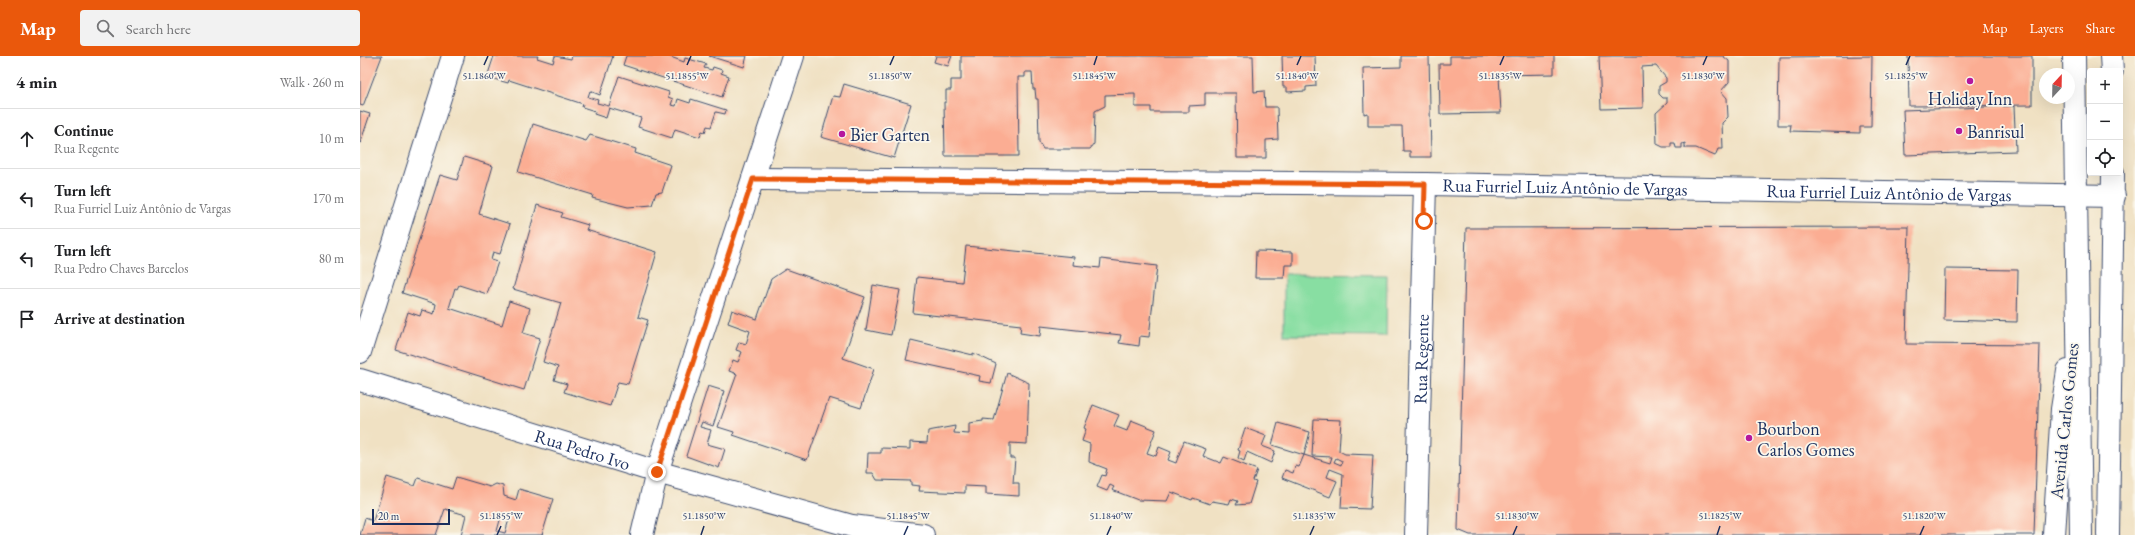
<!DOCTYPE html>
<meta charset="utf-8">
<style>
:root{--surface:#fff;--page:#f2f2f2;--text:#202124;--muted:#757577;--line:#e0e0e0;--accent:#ea580c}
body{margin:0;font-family:"EB Garamond",serif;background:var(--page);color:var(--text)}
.controls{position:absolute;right:12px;top:12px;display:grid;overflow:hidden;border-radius:4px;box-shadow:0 4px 16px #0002}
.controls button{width:36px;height:36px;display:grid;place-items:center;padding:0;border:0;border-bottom:1px solid var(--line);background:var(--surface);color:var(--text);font:20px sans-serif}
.compass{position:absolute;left:1679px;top:12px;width:36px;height:36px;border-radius:50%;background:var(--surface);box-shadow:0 4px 16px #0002;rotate:22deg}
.scale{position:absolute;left:12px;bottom:10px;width:78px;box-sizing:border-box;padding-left:4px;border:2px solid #1b2f5e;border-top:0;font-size:11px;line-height:14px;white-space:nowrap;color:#1b2f5e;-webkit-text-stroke:3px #fbf7ec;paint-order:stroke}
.stop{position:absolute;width:12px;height:12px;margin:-9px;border:3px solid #ea580c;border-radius:50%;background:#fff}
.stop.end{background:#ea580c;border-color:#fff;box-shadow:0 1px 4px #0008}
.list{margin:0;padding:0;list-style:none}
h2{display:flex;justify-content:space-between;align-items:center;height:52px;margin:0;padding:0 16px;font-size:17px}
h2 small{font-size:13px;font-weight:400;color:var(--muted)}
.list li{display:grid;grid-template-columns:26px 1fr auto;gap:12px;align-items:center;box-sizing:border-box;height:60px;padding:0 16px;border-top:1px solid var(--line)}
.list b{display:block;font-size:15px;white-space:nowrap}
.list p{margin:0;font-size:13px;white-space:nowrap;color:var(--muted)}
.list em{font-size:13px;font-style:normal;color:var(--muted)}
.icon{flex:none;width:22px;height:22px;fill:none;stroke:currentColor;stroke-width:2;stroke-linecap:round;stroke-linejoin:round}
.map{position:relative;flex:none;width:1775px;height:479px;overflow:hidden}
header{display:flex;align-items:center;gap:24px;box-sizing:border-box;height:56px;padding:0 20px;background:var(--accent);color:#fff}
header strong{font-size:19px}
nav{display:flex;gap:22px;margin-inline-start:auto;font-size:14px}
.search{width:280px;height:36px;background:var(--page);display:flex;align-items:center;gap:10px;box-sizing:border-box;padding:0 14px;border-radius:4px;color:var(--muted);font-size:15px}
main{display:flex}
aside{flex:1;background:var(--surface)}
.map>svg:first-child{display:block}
.green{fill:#88dea2;stroke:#528680}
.building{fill:#fbad93;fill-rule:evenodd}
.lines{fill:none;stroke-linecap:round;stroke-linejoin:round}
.minor-casing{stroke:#3b4a6d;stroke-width:24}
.major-casing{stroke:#3b4a6d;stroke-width:24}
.minor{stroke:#fff;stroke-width:22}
.major{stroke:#fff;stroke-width:22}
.route{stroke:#ea580c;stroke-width:5}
.ticks{fill:none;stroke:#1b2f5e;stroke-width:1.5}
.poi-dot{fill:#b5179e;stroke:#fbf7ec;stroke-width:1.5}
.labels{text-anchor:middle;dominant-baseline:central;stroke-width:3.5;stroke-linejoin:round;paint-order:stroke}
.poi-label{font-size:18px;fill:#1b2f5e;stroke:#fbf7ec;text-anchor:start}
.street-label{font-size:18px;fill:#1b2f5e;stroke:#fbf7ec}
.ticks-label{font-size:10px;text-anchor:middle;fill:#1b2f5e;stroke:#fbf7ec;stroke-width:3.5;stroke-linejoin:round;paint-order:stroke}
</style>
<header>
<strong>Map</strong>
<div class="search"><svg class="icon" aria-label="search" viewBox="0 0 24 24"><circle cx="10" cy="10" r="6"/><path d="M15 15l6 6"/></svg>Search here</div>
<nav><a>Map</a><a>Layers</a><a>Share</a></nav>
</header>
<main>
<aside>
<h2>4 min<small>Walk · 260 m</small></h2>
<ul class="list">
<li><svg class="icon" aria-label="ahead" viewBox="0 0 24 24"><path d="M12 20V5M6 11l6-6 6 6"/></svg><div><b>Continue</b><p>Rua Regente</p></div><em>10 m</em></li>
<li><svg class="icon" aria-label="left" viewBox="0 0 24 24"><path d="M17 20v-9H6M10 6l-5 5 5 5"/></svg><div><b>Turn left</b><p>Rua Furriel Luiz Antônio de Vargas</p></div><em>170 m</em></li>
<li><svg class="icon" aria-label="left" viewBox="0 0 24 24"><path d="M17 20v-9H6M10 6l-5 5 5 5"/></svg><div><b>Turn left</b><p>Rua Pedro Chaves Barcelos</p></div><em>80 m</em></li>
<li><svg class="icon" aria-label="arrive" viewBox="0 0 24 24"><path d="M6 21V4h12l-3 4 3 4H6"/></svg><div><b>Arrive at destination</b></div></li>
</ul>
</aside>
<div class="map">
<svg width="1775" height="479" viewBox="0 0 1775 479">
<rect width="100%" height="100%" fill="#fbf7ec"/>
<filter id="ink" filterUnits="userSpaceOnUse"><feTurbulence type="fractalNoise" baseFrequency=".025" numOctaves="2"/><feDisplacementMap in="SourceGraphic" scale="8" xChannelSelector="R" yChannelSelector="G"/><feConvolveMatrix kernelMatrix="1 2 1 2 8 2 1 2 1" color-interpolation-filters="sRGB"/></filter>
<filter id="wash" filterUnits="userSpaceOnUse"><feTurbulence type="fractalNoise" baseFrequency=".012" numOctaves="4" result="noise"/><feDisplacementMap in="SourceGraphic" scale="16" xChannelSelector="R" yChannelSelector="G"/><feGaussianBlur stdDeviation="0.9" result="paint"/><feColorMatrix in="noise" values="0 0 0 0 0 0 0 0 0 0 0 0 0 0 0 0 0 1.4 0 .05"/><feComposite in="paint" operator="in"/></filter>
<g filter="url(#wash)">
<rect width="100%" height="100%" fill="#f0e1c3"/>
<polygon class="green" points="924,218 1027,219 1026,280 924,279"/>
<g id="blocks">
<g class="building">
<polygon points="0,0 22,0 3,50 0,49"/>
<polygon points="134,0 178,0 177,2 193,7 195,0 211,3 212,0 253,0 240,39 230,35 228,41 238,44 237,47 249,50 259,20 309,36 308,41 313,43 311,49 316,50 318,43 330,47 331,43 366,54 365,58 356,56 351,71 347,70 345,76 342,75 340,81 315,73 312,82 278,71 281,62 249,52 246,62 234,58 235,55 222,51 223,48 149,24 148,27 127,21"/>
<polygon points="266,0 308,0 324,6 325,2 346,8 344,12 352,14 353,11 362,14 361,17 369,20 362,41 263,9"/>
<polygon points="349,0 387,0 384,11"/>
<polygon points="576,0 592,0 588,10 574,6"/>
<polygon points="601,0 893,0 894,36 904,35 905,51 917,51 918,83 906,84 906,102 877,102 876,37 845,37 845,49 829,50 829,56 791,56 791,51 775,51 775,38 745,39 745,50 735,55 734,88 730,93 683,93 679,86 678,43 676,43 675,33 673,33 672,16 665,16 665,21 658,21 659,100 585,100 584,46 586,46 586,34 591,34 591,24 601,24"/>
<polygon points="922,0 955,0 956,30 946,31 946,35 927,36 927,31 923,31"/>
<polygon points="1041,0 1069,0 1071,101 1050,101 1050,95 1043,95 1042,70 1008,70 1008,57 1004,58 1003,12 1041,11"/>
<polygon points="1090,0 1194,0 1194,18 1139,19 1141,57 1080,58 1079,8 1090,8"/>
<polygon points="1239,0 1363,0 1369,5 1369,26 1361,35 1367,42 1368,61 1362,67 1363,93 1358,93 1355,100 1336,92 1325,92 1325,87 1322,88 1322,92 1316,92 1315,87 1311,87 1311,91 1303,91 1297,88 1296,57 1307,47 1307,42 1303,42 1299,38 1299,30 1306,26 1306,22 1296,10 1282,11 1283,52 1241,53"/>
<polygon points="1512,0 1511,71 1500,71 1500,77 1430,75 1431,69 1418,69 1419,1"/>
<polygon points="1548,0 1672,0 1672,49 1549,50"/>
<polygon points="484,28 551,48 534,102 461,81 473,40 480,41"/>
<polygon points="1654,50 1656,95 1545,99 1543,54"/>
<polygon points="0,55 10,58 0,88"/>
<polygon points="173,68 226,85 230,79 276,93 275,97 311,109 302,136 296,137 292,149 268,151 232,142 233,139 158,116"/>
<polygon points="104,101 133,110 119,158 150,168 140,198 133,196 131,204 138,206 127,238 99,229 97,233 95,232 89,252 142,269 149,245 170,252 163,277 180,282 164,334 36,294 48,256 60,260 62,254 74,258 76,248 42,237 80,119 97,124"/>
<polygon points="177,149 203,157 201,161 228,169 226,174 297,196 278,261 288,264 268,328 258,326 250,350 204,336 207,328 194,324 198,311 183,306 201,247 153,233"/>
<polygon points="1549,171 1546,288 1680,289 1674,479 1110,479 1098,474 1106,172"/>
<polygon points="606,190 714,201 713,209 740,212 741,203 797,210 789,281 780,280 779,290 759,287 761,279 681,270 680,280 660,277 661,269 553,257 557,221 602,226"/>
<polygon points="896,195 933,196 933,209 925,209 924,222 895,222"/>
<polygon points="426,213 505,241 483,302 514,313 501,352 469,342 447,404 373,379 374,376 358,371 377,318 369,315 373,304 378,306 382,296 376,294 379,286 386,288 390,275 368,267 372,254 397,263 411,223"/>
<polygon points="1585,213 1658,214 1657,266 1584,264"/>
<polygon points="513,229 540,234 531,279 506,274"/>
<polygon points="551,284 613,299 613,297 636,308 631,327 619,325 620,320 546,304"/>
<polygon points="647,317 669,327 667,388 650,387 650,402 655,402 653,427 659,427 659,440 626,438 626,431 605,430 605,437 559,435 560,430 551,429 551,425 517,424 513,417 507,417 508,397 521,397 521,392 550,393 550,386 567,387 568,375 595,370 594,377 609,378 609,367 623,365 623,363 634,364"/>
<polygon points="348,330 364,335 353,370 342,366 340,371 351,374 347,388 365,393 359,412 326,400"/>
<polygon points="733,349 759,359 754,370 767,375 771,364 796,374 787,397 796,400 799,391 811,396 808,404 816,407 824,385 846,393 843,400 861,407 864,401 897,414 893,425 896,426 889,448 876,449 878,445 871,443 869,448 852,445 850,448 833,442 832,444 811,436 807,445 778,444 752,434 754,431 750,429 747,435 737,431 742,419 745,420 747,413 729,406 730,388 722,385 726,373 724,372"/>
<path d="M954 363 981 364 979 395 985 398 1013 399 1010 453 981 452 983 418 970 413 967 421 977 425 970 441 922 422 925 414 933 417 935 410 939 411 944 399 912 389 918 367 950 376 944 399 970 407 972 401 952 400ZM976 402 982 405 981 409 974 406Z"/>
<polygon points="885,372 906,380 902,390 915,395 911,407 887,396 884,405 878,402 880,395 878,394"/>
<path d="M27 421 55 430 58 422 92 433 96 421 130 431 136 428 143 430 144 440 156 444 159 433 193 443 182 479H101L106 459 85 453 76 479H0L5 462 13 465ZM142 457 150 460 145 477 137 475Z"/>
</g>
</g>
</g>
<g filter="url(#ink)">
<use href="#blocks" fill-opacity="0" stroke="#3b4a6d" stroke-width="1"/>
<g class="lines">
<defs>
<g id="minor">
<polyline points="1751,0 1752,15"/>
<path id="s1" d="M393 123 1065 128 1754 140"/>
<polyline points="0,296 93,0"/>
<path id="s2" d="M0 324 297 416 492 470 563 479"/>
<polyline points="282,479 297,416 433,0"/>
<path id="s3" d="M1056 479 1065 128"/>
<polyline points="1748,479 1753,117"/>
</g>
<g id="major">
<polyline points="1714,0 1721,479"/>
<polyline points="1694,479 1702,353 1708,315"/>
</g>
</defs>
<use href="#minor" class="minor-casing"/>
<use href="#major" class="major-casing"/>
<use href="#minor" class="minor"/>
<use href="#major" class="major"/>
</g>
</g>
<g class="lines" filter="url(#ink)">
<polyline class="route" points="297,416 393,123 1065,128 1064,165"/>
</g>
<path class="ticks" d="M124 9 128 0M327 9 331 0M530 9 534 0M734 9 737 0M937 9 941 0M1140 9 1144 0M1343 9 1347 0M1546 9 1550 0M137 479 141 470M341 479 344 470M544 479 548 470M747 479 751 470M950 479 954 470M1153 479 1157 470M1357 479 1360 470M1560 479 1564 470"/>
<g class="poi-dot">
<circle cx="1610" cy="25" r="4"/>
<circle cx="1599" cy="75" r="4"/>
<circle cx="482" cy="78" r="4"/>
<circle cx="1389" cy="382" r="4"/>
</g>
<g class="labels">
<g class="poi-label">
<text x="1610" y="42" text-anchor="middle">Holiday Inn</text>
<text x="1607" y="75">Banrisul</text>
<text x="490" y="78">Bier Garten</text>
<text x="1397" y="372">Bourbon<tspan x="1397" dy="21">Carlos Gomes</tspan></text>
</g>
<g class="street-label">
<text stroke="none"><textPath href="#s1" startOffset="812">Rua Furriel Luiz Antônio de Vargas</textPath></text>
<text stroke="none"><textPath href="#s1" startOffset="1136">Rua Furriel Luiz Antônio de Vargas</textPath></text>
<text stroke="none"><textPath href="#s3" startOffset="176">Rua Regente</textPath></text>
<text transform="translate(1704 365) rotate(-84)">Avenida Carlos Gomes</text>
<text stroke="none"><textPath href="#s2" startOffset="233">Rua Pedro Ivo</textPath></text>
</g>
</g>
<g class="ticks-label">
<text x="124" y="23">51.1860°W</text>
<text x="327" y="23">51.1855°W</text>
<text x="530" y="23">51.1850°W</text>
<text x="734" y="23">51.1845°W</text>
<text x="937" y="23">51.1840°W</text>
<text x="1140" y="23">51.1835°W</text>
<text x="1343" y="23">51.1830°W</text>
<text x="1546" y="23">51.1825°W</text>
<text x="141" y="463">51.1855°W</text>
<text x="344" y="463">51.1850°W</text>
<text x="548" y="463">51.1845°W</text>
<text x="751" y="463">51.1840°W</text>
<text x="954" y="463">51.1835°W</text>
<text x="1157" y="463">51.1830°W</text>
<text x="1360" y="463">51.1825°W</text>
<text x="1564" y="463">51.1820°W</text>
</g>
</svg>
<div class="controls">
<button>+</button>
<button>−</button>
<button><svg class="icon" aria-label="locate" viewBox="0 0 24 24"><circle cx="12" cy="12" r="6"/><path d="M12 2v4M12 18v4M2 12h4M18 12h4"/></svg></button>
</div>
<svg class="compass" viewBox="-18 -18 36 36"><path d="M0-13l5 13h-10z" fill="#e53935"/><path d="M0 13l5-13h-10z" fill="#757577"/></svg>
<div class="scale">20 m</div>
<div class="stop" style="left:1064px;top:165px"></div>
<div class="stop end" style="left:297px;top:416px"></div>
</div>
</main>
